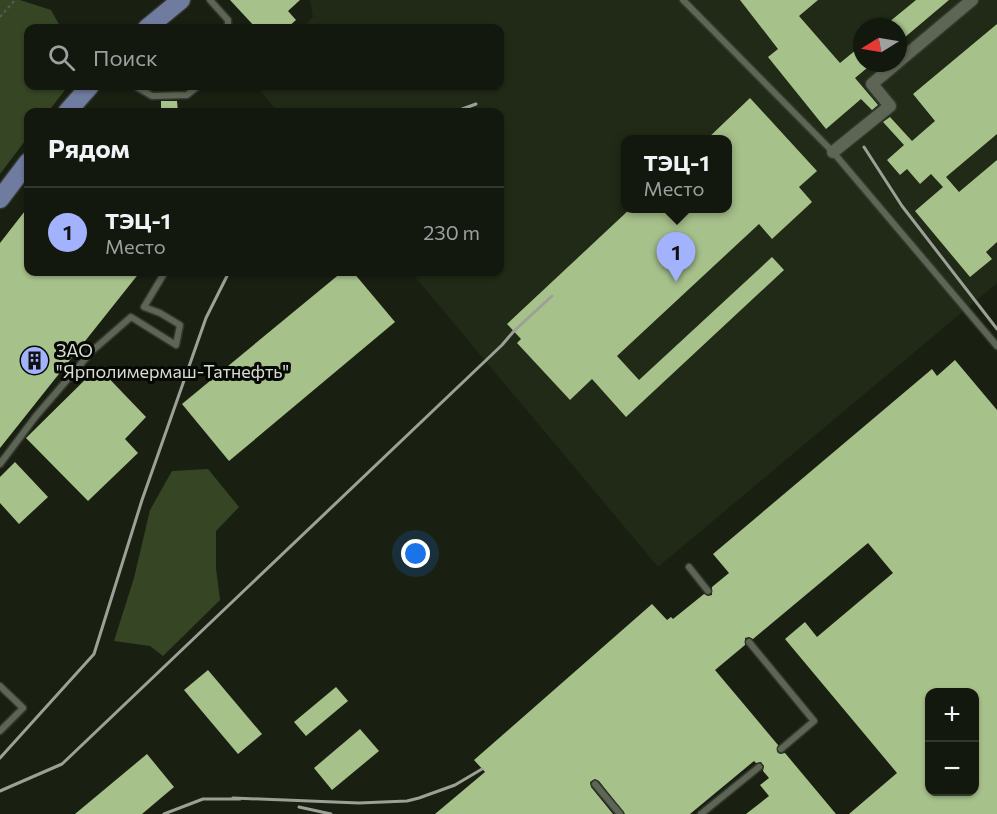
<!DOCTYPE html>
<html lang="ru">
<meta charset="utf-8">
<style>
:root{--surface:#13180e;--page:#1c2117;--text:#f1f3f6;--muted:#9da09e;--line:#32372e;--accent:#a3b2fd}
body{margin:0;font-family:Commissioner,sans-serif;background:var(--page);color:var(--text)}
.controls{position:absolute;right:18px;bottom:18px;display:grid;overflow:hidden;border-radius:12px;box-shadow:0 2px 4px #0004}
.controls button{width:54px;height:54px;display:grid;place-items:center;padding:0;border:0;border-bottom:2px solid var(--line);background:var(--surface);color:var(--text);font:30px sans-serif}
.compass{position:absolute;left:853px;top:18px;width:54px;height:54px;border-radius:50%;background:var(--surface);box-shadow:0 2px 4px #0004;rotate:259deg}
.you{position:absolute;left:416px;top:554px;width:21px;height:21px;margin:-15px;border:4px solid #fff;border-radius:50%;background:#1a73e8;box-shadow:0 0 0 9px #1a73e833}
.badge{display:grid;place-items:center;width:39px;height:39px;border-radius:50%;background:var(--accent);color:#111;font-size:20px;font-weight:700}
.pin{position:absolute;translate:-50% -50px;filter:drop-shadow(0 2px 3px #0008)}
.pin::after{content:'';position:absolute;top:32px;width:21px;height:18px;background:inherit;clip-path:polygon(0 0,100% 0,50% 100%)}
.popup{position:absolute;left:621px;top:135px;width:111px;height:78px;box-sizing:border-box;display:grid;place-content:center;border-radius:12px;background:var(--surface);filter:drop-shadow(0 2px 4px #0005);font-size:20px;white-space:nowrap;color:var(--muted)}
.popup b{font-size:22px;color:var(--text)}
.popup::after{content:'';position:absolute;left:50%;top:100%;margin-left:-12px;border:12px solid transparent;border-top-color:var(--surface)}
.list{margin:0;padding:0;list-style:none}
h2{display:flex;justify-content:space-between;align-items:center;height:78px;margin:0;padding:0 24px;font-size:26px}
h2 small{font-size:20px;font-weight:400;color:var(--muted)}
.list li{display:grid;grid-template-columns:39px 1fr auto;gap:18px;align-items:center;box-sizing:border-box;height:90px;padding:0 24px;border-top:2px solid var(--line)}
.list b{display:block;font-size:22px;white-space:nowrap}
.list p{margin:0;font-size:20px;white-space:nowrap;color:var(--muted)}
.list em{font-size:20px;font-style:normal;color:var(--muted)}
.icon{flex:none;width:33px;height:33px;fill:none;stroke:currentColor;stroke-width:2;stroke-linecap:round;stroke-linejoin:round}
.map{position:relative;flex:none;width:997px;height:814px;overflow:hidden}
.search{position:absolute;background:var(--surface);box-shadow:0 2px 4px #0004;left:24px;top:24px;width:480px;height:66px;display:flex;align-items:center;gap:15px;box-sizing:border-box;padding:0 21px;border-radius:12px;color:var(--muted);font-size:22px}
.panel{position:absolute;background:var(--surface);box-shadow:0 2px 4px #0004;left:24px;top:108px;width:480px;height:168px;border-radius:12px}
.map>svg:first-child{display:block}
.built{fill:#202a16;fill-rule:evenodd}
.green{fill:#364524}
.building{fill:#a7c18b;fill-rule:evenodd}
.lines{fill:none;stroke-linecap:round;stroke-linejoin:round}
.service-casing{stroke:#33382f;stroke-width:9}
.minor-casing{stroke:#33382f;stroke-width:15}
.primary-casing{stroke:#33382f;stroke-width:21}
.path{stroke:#565c4f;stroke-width:2;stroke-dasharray:3 3;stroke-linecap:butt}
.service{stroke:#5d6554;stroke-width:6}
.minor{stroke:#5d6554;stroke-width:12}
.primary{stroke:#707ba0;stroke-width:18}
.rail{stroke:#9ba196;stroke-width:3}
.labels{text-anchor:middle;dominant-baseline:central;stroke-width:6;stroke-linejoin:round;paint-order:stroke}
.poi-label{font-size:18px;fill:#d8ddd3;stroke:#060804;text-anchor:start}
</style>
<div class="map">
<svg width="997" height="814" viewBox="0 0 997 814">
<rect width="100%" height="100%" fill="#192012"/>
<path class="built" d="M310 0H997V283L658 567 411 272H500V112H278L256 86H500V28H302L313 17ZM862 27H898V63H862ZM625 140H727V208H625Z"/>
<g class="green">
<polygon points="0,0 20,0 51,10 61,28 28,28 28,86 68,86 48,112 28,112 28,137 0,174"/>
<polygon points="208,469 239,507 216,531 216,568 220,600 163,656 150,646 114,641 134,578 150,510 172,471"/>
</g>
<g class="building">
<polygon points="230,0 300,0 288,11 296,20 287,28 256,28"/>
<polygon points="740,0 818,0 799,16 840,63 862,45 862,63 873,63 855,78 878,105 872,110 861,99 826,129 768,57 778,49"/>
<polygon points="916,0 949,0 898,43 898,27 883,27"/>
<polygon points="997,24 997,134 946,177 959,192 997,160 997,242 986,252 992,259 970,277 915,211 943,187 931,174 920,184 907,169 900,175 887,160 904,145 883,122 890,117 912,141 935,121 913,94"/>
<polygon points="750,98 817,171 799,187 812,202 772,239 759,224 617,356 639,380 772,257 784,270 626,417 592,379 570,400 517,343 521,339 507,324 631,208 727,208 727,140 706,140"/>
<polygon points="161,101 177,101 178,112 161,112"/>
<polygon points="28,207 28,272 140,272 0,448 0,243"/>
<polygon points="342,272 353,272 395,322 229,461 182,404"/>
<path d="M955 360 997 410V814H849L897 773 785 639 805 622 817 637 893 573 868 543 753 639 749 637 745 638V645L715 670 778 745 777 752 780 754 785 753 836 814H746L769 796 760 785 769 778 763 771 764 766 761 762 756 763 754 761 690 814H625L599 781 595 779 590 782 591 787 613 814H435L485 772 474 760 652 604 667 620 671 617 673 619 704 594 708 596 712 595V587L729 573 713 554 932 369 937 376ZM930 693H975V792H930Z"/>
<polygon points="98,367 146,417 125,439 138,453 88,501 26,438"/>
<polygon points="15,462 48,497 19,524 0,503 0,477"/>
<polygon points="208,670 262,734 238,754 184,690"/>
<polygon points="336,687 348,701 306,736 294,722"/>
<polygon points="360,729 379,751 332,790 314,768"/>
<polygon points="147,754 174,787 142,814 75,814"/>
</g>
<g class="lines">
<defs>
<g id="service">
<polyline points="210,0 228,20 228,28"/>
<polyline points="683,0 833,152 997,346"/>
<polyline points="135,86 152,96 187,95 198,86"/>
<polyline points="0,464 36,416 92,351 131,317 176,345 180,325 160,313 144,307 165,272"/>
<polyline points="689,567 708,591"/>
<polyline points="749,642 814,721 781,749"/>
<polyline points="0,686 23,708 0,731"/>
<polyline points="595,784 620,814"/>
<polyline points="701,814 759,767"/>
</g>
<g id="minor">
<polyline points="898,62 972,0"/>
<polyline points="833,152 890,106 872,84 897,63"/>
</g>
<g id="primary">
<polyline points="147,28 181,0"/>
<polyline points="67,112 90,86"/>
<polyline points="0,199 28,162"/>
</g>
</defs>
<use href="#service" class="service-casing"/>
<use href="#minor" class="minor-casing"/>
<use href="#primary" class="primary-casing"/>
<polyline class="path" points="0,17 15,0"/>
<use href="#service" class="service"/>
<use href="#minor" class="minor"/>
<use href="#primary" class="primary"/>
<g class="rail">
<polyline points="454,112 476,104"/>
<polyline points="864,147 902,206 997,329"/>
<polyline points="0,758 94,654 142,500 206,318 229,272"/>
<polyline points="0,791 62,764 502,345 514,331 552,296"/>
<polyline points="233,798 359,803 407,801 419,798 455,785 482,769"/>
<polyline points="299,807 331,814"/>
<polyline points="164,814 203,799 240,799"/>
</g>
</g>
<defs>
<symbol id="building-disc" viewBox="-11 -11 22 22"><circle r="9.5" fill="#a3b2fd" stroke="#060804"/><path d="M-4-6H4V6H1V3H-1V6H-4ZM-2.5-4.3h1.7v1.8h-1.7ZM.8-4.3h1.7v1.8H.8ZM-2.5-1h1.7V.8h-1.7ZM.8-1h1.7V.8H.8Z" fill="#111"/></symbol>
</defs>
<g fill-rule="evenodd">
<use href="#building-disc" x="18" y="344" width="33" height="33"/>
</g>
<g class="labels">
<g class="poi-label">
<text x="56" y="350">ЗАО<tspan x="56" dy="21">"Ярполимермаш-Татнефть"</tspan></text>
</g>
</g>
</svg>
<div class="controls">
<button>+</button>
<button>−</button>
</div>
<svg class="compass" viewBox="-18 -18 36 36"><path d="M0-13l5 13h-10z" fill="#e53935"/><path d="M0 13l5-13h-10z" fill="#9da09e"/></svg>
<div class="you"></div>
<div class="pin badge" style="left:676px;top:282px">1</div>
<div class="popup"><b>ТЭЦ-1</b>Место</div>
<div class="search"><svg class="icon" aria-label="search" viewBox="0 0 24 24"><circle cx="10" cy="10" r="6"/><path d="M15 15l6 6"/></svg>Поиск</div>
<section class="panel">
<h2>Рядом<small></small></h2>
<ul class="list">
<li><span class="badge">1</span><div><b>ТЭЦ-1</b><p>Место</p></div><em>230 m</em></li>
</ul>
</section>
</div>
